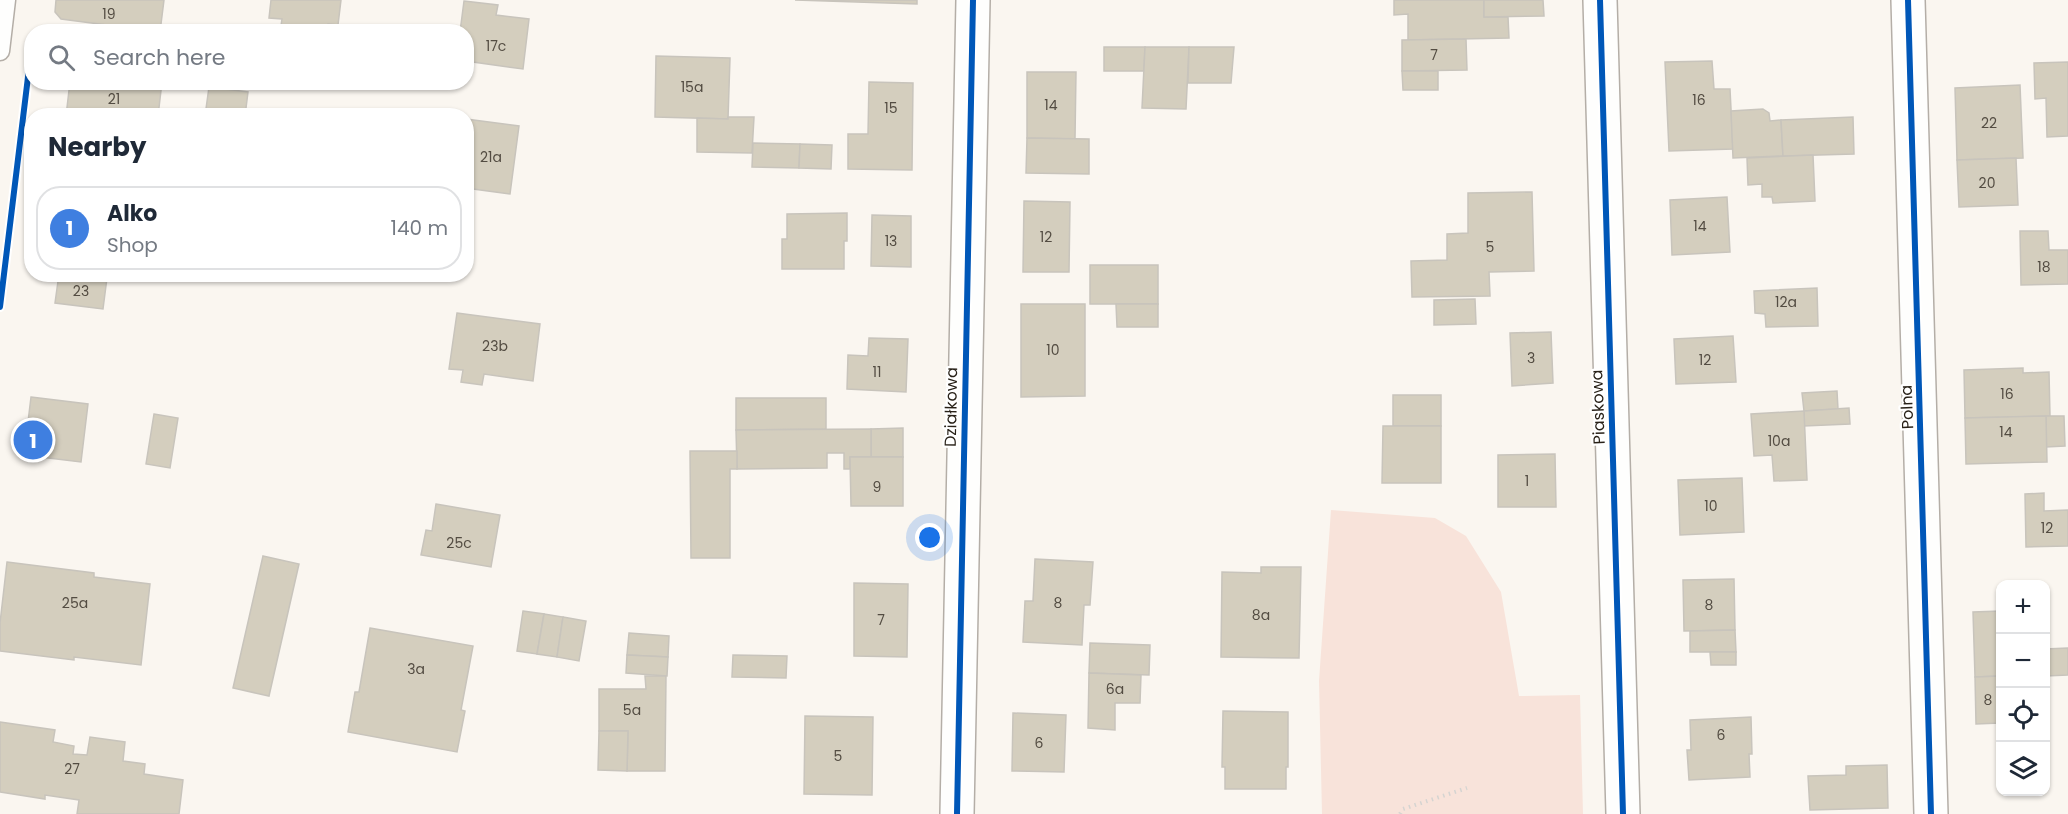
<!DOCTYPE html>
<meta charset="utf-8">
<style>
:root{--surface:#fff;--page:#f2f2f3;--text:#1f2937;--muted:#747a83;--line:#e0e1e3;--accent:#726c64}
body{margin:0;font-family:Poppins,sans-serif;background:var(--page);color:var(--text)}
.controls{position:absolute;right:18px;bottom:18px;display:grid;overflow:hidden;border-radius:12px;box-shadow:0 2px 4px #0004}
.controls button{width:54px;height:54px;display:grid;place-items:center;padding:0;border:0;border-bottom:2px solid var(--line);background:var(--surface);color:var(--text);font:30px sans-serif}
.you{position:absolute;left:930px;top:538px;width:21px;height:21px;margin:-15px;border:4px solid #fff;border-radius:50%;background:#1a73e8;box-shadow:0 0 0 9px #1a73e833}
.badge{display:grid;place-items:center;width:39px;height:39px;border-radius:50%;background:var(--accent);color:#fff;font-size:20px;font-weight:700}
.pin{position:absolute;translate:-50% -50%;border:3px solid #fff;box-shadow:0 2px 6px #0006}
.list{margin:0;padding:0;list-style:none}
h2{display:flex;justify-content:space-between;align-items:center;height:78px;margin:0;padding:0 24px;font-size:26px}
h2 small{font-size:20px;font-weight:400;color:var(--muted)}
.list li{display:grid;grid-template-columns:39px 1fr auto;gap:18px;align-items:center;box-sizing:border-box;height:84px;margin:0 12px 12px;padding:0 12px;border:2px solid var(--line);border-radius:24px}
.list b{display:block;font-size:22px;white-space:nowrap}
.list p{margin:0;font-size:20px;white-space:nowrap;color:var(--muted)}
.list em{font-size:20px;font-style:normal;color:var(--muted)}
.icon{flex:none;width:33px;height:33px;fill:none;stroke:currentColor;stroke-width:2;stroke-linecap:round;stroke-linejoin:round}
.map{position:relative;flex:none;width:2068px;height:814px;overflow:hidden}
.search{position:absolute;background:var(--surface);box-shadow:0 2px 4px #0004;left:24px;top:24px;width:450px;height:66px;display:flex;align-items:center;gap:15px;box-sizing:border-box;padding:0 21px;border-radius:24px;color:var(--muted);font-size:22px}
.panel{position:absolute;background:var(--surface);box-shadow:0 2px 4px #0004;left:24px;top:108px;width:450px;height:174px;border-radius:24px}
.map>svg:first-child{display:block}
.green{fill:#f8e3da}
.building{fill:#d4cebe;stroke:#c8c4bc;stroke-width:1.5}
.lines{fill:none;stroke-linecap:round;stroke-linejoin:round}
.lane-casing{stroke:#b4aea7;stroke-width:21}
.street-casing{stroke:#b4aea7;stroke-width:36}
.path{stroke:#d5d4d1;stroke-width:4;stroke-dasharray:1.5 4.5;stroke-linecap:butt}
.lane{stroke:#fefefd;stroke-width:18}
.street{stroke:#fefefd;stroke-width:33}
.cycleway-casing{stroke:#fff;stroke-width:10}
.cycleway{stroke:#0057b8;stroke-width:6}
.labels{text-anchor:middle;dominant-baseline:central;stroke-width:4.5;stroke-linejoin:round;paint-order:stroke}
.number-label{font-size:14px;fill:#534c42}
.street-label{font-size:16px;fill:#282118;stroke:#fff}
</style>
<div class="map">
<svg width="2068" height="814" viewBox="0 0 2068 814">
<rect width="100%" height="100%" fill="#faf6f0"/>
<polygon class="green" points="1331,510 1435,518 1466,536 1501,592 1519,696 1580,695 1583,814 1322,814 1319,681"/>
<g class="building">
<polygon points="56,0 164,0 160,32 61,19 55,12"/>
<polygon points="271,0 341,0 338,25 328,24 327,32 280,32 282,19 269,18"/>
<polygon points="795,0 917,0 917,4"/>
<polygon points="1394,0 1484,0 1484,17 1508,17 1509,38 1408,40 1408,14 1394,15"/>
<polygon points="1484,0 1543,0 1544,16 1484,17"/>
<polygon points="464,1 498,5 496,15 529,19 523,69 466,61 466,32 460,32"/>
<polygon points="1466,39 1467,70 1402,71 1402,40"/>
<polygon points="1104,47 1145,47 1144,71 1104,71"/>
<polygon points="1145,47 1189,47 1186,109 1142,108"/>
<polygon points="1189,47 1234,47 1231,83 1188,83"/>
<polygon points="656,56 730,58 728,119 655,117"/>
<polygon points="1712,61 1714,89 1730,89 1733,149 1669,151 1665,62"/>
<polygon points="2068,62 2068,136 2047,137 2046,98 2035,99 2034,63"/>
<polygon points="1402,71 1438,71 1438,90 1403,90"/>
<polygon points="1027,72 1076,72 1075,139 1027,138"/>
<polygon points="70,82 162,82 158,116 66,116"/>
<polygon points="869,82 913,83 912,170 848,169 848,134 868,134"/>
<polygon points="2020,85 2023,158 1957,160 1955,88"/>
<polygon points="209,87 248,92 245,116 205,116"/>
<polygon points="1763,109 1769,113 1770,121 1781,120 1783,156 1733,158 1731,111"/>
<polygon points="728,117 754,117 752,153 697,152 697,118 728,119"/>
<polygon points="1853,117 1854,154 1783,156 1781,120"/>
<polygon points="466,119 519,126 510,194 466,188"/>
<polygon points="1027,138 1089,139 1089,174 1026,173"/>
<polygon points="753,143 800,144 799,168 752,167"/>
<polygon points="800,144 832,145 831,169 799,168"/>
<polygon points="1813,155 1815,201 1773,203 1772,197 1762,197 1762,184 1748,185 1747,158"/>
<polygon points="2016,158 2018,205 1959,207 1957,160"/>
<polygon points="1532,192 1534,271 1489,272 1490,296 1412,297 1411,261 1447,260 1447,234 1468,233 1468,193"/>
<polygon points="1727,197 1730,252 1672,255 1670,200"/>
<polygon points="1024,201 1070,202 1069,272 1023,272"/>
<polygon points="847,213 847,241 844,241 844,269 782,269 782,239 787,239 787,214"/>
<polygon points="872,215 911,216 911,267 871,266"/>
<polygon points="2020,231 2048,231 2049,250 2068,250 2068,284 2021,285"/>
<rect x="1090" y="265" width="68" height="39"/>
<polygon points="59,274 118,274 117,280 107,278 103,309 55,303"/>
<polygon points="1817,288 1818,326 1766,327 1765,314 1755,313 1754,291"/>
<polygon points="1475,299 1476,324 1434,325 1434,300"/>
<polygon points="1021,304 1085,304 1085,396 1021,397"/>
<polygon points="1116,304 1158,304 1158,327 1117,327"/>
<polygon points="457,313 540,324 533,381 484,374 482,385 461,382 463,370 449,369"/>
<polygon points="1551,332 1553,383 1512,386 1510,333"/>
<polygon points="1733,336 1736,382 1676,384 1674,339"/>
<polygon points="869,338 908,339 906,392 847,389 848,355 868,356"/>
<polygon points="2023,368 2023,373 2049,372 2050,416 1965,418 1964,370"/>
<polygon points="1837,391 1838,409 1804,411 1802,393"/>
<rect x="1393" y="395" width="48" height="31"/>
<polygon points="31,397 88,404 81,462 24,455"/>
<polygon points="736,398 826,398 826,429 736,430"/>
<polygon points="1849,408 1850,424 1804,426 1804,411"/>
<polygon points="1804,411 1807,480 1774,481 1772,455 1754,456 1751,414"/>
<polygon points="154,414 178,418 170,468 146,464"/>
<polygon points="2046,416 2064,416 2065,446 2046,447"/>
<polygon points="2046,416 2047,462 1966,464 1965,418"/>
<polygon points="1383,426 1441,426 1441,483 1382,483"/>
<polygon points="903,428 903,457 871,457 871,429"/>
<polygon points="871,429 871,457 850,457 850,469 844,469 844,453 827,453 827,468 737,469 736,430"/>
<polygon points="690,451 737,451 737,469 730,469 730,558 691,558"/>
<polygon points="1555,454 1556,507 1498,507 1498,455"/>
<polygon points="850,457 903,457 903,506 851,506"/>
<polygon points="1742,478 1744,532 1680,535 1678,480"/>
<polygon points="2044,493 2044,511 2068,510 2068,546 2026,547 2025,494"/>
<polygon points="436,504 500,515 491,567 421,555 426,530 432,531"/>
<polygon points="263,556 299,564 269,696 233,688"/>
<polygon points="1035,559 1093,562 1090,605 1084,605 1082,645 1023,642 1025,601 1033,601"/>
<polygon points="7,562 94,573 94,577 150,584 141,665 74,657 74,660 0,651 0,623"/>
<polygon points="1261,567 1301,567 1299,658 1221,657 1222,572 1261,573"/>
<polygon points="1734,579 1735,630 1684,631 1683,580"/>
<polygon points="854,583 908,584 907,657 854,656"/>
<polygon points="523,611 544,614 537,654 517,651"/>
<polygon points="2000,611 2000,676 1975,677 1973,612"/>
<polygon points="544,614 563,617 557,657 537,654"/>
<polygon points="563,617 586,621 579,661 557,657"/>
<polygon points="370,628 473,646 461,710 465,711 457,752 348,732 355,692 359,692"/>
<polygon points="1735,630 1736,652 1690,652 1690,631"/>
<polygon points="629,633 669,636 668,657 627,655"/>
<polygon points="1090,643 1150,645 1149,675 1089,673"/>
<polygon points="2068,648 2068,675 2046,676 2046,649"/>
<polygon points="1710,652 1736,652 1736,665 1711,665"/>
<polygon points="627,655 668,657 667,676 626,673"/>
<polygon points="733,655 787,656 786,678 732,677"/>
<polygon points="1089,673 1141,675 1140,703 1115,703 1115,730 1088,728"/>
<polygon points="645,676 666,676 665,771 627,771 628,731 599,731 599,689 646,689"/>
<polygon points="2000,676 2000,723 1976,724 1975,677"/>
<polygon points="1223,711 1288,712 1288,767 1286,767 1286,789 1225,789 1225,767 1222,767"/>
<polygon points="1013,713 1066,715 1064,772 1012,771"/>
<polygon points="805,716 873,717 872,795 804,794"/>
<polygon points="1751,717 1752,754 1749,754 1750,777 1689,780 1687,750 1691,750 1690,720"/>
<polygon points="0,722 55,730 53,742 74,746 73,754 87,755 90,737 125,742 123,761 145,764 144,774 183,780 179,814 77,814 79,800 45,795 45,799 0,792"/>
<polygon points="599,731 628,731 627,771 598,770"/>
<polygon points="1887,765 1888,808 1810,810 1808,776 1846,775 1846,766"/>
</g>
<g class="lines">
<defs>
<polyline id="lane" points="0,51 6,0"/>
<g id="street">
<polyline points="1600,0 1623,814"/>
<polyline points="1908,0 1931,814"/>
<polyline points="957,814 973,0"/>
</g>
</defs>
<use href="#lane" class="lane-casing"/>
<use href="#street" class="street-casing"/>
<polyline class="path" points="1400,814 1403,809 1467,788"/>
<use href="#lane" class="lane"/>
<use href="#street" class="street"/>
<defs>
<g id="cycleway">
<polyline points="1600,0 1623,814"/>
<polyline points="1908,0 1931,814"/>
<polyline points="0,307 32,44"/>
<polyline points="957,814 973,0"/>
</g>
</defs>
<use href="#cycleway" class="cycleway-casing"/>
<use href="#cycleway" class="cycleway"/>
</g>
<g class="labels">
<g class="number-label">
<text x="109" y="14">19</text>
<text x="496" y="46">17c</text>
<text x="1434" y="55">7</text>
<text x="692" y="87">15a</text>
<text x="114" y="99">21</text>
<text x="1699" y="100">16</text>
<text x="1051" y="105">14</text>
<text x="891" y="108">15</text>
<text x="1989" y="123">22</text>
<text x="491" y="157">21a</text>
<text x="1987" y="183">20</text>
<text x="1700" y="226">14</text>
<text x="1046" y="237">12</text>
<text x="891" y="241">13</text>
<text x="1490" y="247">5</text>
<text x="2044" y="267">18</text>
<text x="81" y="291">23</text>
<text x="1786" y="302">12a</text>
<text x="495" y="346">23b</text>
<text x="1053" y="350">10</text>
<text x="1531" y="358">3</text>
<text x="1705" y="360">12</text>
<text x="877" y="372">11</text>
<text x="2007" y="394">16</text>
<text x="2006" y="432">14</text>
<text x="1779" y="441">10a</text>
<text x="1527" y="481">1</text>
<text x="877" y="487">9</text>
<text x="1711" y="506">10</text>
<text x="2047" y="528">12</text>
<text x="459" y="543">25c</text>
<text x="75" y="603">25a</text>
<text x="1058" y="603">8</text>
<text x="1709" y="605">8</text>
<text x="1261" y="615">8a</text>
<text x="881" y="620">7</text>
<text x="416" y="669">3a</text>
<text x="1115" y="689">6a</text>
<text x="1988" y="700">8</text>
<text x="632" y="710">5a</text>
<text x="1721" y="735">6</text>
<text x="1039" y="743">6</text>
<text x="838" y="756">5</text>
<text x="72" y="769">27</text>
</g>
<g class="street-label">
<text transform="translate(951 407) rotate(-89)">Działkowa</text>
<text transform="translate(1598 407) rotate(-92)">Piaskowa</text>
<text transform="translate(1907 407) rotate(-92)">Polna</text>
</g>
</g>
</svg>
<div class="controls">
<button>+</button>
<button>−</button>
<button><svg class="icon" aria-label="locate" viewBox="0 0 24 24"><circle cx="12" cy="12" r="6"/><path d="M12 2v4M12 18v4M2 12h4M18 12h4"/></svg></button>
<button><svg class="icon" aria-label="layers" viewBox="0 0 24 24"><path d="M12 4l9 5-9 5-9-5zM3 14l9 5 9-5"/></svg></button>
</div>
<div class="you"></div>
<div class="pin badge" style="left:33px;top:440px;background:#3f7fe0">1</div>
<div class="search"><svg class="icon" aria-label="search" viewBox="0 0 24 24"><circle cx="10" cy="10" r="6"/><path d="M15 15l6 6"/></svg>Search here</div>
<section class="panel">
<h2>Nearby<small></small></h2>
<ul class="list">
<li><span class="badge" style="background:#3f7fe0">1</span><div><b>Alko</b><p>Shop</p></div><em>140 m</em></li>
</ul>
</section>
</div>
